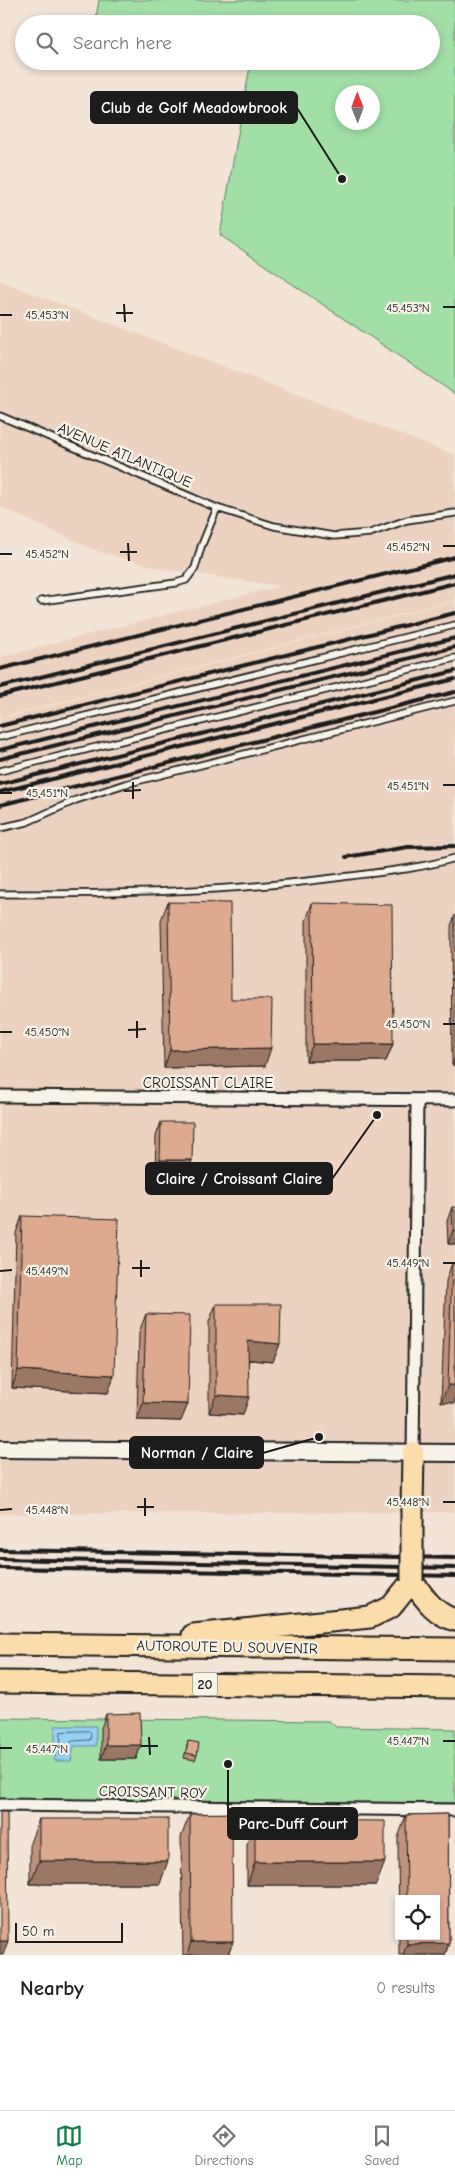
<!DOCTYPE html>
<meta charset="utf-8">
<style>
:root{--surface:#fff;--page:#f6f6f6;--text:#222;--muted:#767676;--line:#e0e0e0;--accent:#0b8043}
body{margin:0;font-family:"Comic Neue",sans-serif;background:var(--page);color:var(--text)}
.controls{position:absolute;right:15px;bottom:15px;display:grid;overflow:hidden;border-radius:0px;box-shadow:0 2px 8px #0003}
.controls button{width:45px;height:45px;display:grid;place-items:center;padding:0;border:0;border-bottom:1px solid var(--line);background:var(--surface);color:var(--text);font:25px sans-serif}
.compass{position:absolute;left:335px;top:85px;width:45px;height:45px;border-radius:50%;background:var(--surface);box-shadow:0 2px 8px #0003;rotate:359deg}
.scale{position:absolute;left:15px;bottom:12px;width:108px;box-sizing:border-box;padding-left:5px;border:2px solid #1c1c1c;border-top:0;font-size:14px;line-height:18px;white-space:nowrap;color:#1c1c1c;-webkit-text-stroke:4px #f7f3e8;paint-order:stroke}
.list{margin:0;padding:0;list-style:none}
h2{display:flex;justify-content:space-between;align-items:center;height:65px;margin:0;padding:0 20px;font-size:21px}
h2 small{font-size:16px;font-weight:400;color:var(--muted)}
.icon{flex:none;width:28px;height:28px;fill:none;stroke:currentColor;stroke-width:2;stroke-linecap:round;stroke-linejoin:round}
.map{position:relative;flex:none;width:455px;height:1955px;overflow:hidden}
.search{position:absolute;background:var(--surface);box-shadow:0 2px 8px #0003;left:15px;right:15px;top:15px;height:55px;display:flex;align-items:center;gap:12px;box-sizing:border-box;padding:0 18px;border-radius:28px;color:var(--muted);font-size:19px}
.sheet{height:155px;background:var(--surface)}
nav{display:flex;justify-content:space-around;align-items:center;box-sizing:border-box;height:70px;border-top:1px solid var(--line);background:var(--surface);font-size:14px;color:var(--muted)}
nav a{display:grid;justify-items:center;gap:2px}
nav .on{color:var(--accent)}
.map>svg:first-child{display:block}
.built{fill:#ecd3c1}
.green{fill:#a1dfa7;stroke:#5e7e62;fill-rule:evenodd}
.water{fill:#95d0f5;stroke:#65889e}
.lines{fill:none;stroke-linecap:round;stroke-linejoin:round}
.shore{stroke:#4c6473;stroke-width:1}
.lane-casing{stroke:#1c1c1c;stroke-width:9}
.street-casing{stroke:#1c1c1c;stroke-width:15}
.secondary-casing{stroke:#1c1c1c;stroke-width:20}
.highway-casing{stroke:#1c1c1c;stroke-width:25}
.lane{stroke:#f7f3e8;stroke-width:5.5}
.street{stroke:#f7f3e8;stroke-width:11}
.secondary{stroke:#f7f3e8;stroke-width:16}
.highway{stroke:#fbddab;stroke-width:21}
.rail{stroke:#1c1c1c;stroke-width:4}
.highway-bridge-casing{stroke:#1c1c1c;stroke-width:25;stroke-linecap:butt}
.highway-bridge{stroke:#fbddab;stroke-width:21}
.wall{fill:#be927c;stroke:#1c1c1c;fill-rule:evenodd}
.shaded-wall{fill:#9b7765;stroke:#1c1c1c}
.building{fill:#ddaa90;stroke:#1c1c1c}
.ticks{fill:none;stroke:#1c1c1c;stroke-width:2}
.labels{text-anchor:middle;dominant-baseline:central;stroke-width:4.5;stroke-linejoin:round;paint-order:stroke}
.shield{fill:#f7f3e8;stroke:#5e5c59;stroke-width:1}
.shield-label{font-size:14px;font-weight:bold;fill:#1c1c1c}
.street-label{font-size:15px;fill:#1c1c1c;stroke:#f7f3e8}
.ticks-label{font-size:12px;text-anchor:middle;fill:#1c1c1c;stroke:#f7f3e8;stroke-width:4.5;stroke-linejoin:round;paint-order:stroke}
.leader{fill:none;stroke:#1c1c1c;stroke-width:2}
.callout-dot{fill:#1c1c1c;stroke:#f7f3e8;stroke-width:2}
.callout{fill:#1c1c1c;stroke:#1c1c1c;stroke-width:2}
.callout-label{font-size:16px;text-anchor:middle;font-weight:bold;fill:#fff}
</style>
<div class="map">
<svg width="455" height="1955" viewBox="0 0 455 1955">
<rect width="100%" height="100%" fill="#f2e4d6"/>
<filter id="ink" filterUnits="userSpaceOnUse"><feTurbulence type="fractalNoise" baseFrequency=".02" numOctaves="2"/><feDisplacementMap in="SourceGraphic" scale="10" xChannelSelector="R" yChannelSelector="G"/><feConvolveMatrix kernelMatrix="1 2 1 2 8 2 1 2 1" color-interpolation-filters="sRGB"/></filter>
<g filter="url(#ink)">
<g class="built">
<polygon points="0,281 455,455 455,600 0,718 0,657 280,586 168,570 99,552 0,507"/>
<polygon points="455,601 455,1512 0,1514 0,719"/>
</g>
<g class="green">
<path d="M99 0H455V394L220 235 251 61H431V24H95ZM372 92V122H342V92Z"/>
<polygon points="0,1718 329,1721 336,1727 455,1729 455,1803 0,1799"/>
</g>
<polygon class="water" points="55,1726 96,1726 96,1746 74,1746 71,1761 55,1761"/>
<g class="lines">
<polygon class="shore" points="89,1731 91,1733 90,1740 72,1741 69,1744 66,1755 60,1755 61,1732"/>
<defs>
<g id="lane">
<polyline points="0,416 217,508 201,547 195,568 186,580 176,583 41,601"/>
<polyline points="217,508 274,526 334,536 370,533 407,520 455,513"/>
<polyline points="0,737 455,625"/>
<polyline points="0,771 455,658"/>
<polyline points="0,828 27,822 76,800 125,784 455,701"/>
<path d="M0 894C114 894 229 892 342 877 380 872 419 869 455 858"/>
</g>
<g id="street">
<polyline points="0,1096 455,1100"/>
<polyline points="413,1453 417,1100"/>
<polyline points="0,1805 455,1810"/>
</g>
<polyline id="secondary" points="0,1449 455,1453"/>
<g id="highway">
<polyline points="412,1509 413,1453"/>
<path d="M193 1635 370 1617 391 1607 412 1581C424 1597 434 1614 455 1620"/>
<polyline points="0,1644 455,1649"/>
<polyline points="0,1682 455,1687"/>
</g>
</defs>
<use href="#lane" class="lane-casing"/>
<use href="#street" class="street-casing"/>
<use href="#secondary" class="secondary-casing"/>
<use href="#highway" class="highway-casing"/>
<use href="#lane" class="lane"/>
<use href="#street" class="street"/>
<use href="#secondary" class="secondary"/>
<use href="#highway" class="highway"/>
<g class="rail">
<polyline points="0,669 455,557"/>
<polyline points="0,687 455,574"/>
<polyline points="0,696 455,583"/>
<polyline points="0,726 455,613"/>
<polyline points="0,750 455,638"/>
<polyline points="0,759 455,647"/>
<polyline points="0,784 455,671"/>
<polyline points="0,792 455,679"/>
<polyline points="0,805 455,692"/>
<polyline points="346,857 408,847 455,846"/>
<polyline points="0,1550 455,1558"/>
<polyline points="0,1559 455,1568"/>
<polyline points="0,1568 455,1576"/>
</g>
<defs>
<polyline id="highway-bridge" points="412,1581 412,1509"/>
</defs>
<use href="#highway-bridge" class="highway-bridge-casing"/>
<use href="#highway-bridge" class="highway-bridge"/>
</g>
<g class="wall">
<polygon points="168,902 231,999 265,1066 164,1068 161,920"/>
<polygon points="312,903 393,1044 386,1061 306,1061 306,921"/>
<polygon points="455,915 455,1065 452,1065 451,926"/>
<polygon points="161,1122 192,1160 187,1174 155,1174 156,1136"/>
<polygon points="452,1207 455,1244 448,1244 447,1221"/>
<polygon points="22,1216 114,1375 108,1393 12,1388 16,1233"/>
<polygon points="452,1263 455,1264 455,1403 441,1402 446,1281"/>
<polygon points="216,1304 273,1362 249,1360 243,1415 209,1413 209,1322"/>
<polygon points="146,1314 181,1421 137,1420 139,1332"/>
<polygon points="106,1714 141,1745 136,1759 101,1759 101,1728"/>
<polygon points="188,1741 197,1755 195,1760 184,1758 187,1746"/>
<polygon points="190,1814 233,1942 228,1955 183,1955 181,1837"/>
<path d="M448 1814 449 1943 445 1955H399L398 1838 406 1815ZM399 1899H436V1936H399Z"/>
<polygon points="39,1819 160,1884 30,1884 30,1843"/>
<polygon points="255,1820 376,1885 247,1885 247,1844"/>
</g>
<g class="shaded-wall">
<polygon points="313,1044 393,1044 386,1061 306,1061"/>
<polygon points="271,1048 265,1066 164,1068 170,1050"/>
<polygon points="455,1057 455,1065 452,1065"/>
<polygon points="160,1160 192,1160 187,1174 155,1174"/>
<polygon points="453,1230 455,1230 455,1244 448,1244"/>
<polygon points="248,1341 280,1344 273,1362 242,1359"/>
<polygon points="18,1370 114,1375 108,1393 12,1388"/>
<polygon points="448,1385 455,1385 455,1403 441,1402"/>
<polygon points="216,1395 249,1397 243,1415 209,1413"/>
<polygon points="143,1403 188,1404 181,1421 137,1420"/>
<polygon points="106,1745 141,1745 136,1759 101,1759"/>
<polygon points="39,1861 168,1861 160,1884 30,1884"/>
<polygon points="255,1862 385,1862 376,1885 247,1885"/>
<polygon points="0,1941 8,1941 3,1955 0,1955"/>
<polygon points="191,1942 233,1942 228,1955 187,1955"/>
<polygon points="449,1943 445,1955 403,1955 407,1944"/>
</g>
<g class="building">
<polygon points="168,902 230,903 231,999 272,999 271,1048 170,1050"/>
<polygon points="312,903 392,905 393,1044 313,1044"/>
<polygon points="161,1122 193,1122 192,1160 160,1160"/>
<polygon points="452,1207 455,1207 455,1230 453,1230"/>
<polygon points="22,1216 119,1219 114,1375 18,1370"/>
<polygon points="452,1263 455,1264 455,1385 448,1385"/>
<polygon points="216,1304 281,1304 280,1344 248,1341 249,1397 216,1395"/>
<polygon points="146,1314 190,1315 188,1404 143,1403"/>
<polygon points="140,1713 141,1745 106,1745 106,1714"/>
<polygon points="188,1741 199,1743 197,1755 186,1753"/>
<polygon points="0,1812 7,1812 8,1941 0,1941"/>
<polygon points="232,1813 233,1942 191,1942 190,1814"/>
<polygon points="448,1814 449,1943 407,1944 407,1936 436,1936 436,1899 407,1899 406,1815"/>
<rect x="39" y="1819" width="129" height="42"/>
<polygon points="255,1820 385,1821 385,1862 255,1862"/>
</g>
</g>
<path class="ticks" d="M124 304 125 322M443 307H455M116 313H133M0 315H12M128 543 129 561M443 546H455M120 552H137M0 554H12M133 782V799M443 785H455M124 791 141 790M0 793H12M137 1021V1038M443 1024H455M128 1030 146 1029M0 1032H12M141 1260V1277M443 1263H455M132 1268H150M0 1271 12 1270M145 1498V1516M443 1502H455M137 1507H154M0 1510 12 1509M149 1737 150 1755M443 1741H455M141 1746H158M0 1748H12"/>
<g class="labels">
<rect class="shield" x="192.5" y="1672.5" width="25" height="23" rx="4"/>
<g class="shield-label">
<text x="205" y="1684">20</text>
</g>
<g class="street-label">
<text transform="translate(125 455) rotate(23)">AVENUE ATLANTIQUE</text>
<text x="208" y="1083">CROISSANT CLAIRE</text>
<text transform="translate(227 1647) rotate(1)">AUTOROUTE DU SOUVENIR</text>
<text transform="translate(153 1792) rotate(1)">CROISSANT ROY</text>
</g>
</g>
<g class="ticks-label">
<text x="408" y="312">45.453°N</text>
<text x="47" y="319">45.453°N</text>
<text x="408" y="551">45.452°N</text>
<text x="47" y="558">45.452°N</text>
<text x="408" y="790">45.451°N</text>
<text x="47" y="797">45.451°N</text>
<text x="408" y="1028">45.450°N</text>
<text x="47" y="1036">45.450°N</text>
<text x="408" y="1267">45.449°N</text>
<text x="47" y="1275">45.449°N</text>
<text x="408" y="1506">45.448°N</text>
<text x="47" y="1514">45.448°N</text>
<text x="408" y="1745">45.447°N</text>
<text x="47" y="1753">45.447°N</text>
</g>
<path class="leader" d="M342 179L297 108M377 1115L332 1179M319 1437L263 1453M228 1764L228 1824"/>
<g class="callout-dot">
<circle cx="342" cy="179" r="5"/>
<circle cx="377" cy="1115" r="5"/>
<circle cx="319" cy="1437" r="5"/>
<circle cx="228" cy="1764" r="5"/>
</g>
<g class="callout">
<rect x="91" y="92" width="206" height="31" rx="5"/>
<rect x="146" y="1163" width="186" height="31" rx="5"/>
<rect x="130" y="1437" width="133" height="31" rx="5"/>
<rect x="228" y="1808" width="129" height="31" rx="5"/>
</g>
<g class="callout-label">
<text x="194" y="113">Club de Golf Meadowbrook</text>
<text x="239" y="1184">Claire / Croissant Claire</text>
<text x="197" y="1458">Norman / Claire</text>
<text x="293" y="1829">Parc-Duff Court</text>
</g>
</svg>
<div class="controls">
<button><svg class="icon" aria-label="locate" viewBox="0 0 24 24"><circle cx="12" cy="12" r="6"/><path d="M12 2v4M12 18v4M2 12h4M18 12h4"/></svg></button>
</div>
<svg class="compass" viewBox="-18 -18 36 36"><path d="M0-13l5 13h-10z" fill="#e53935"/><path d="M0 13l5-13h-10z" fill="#767676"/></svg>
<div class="scale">50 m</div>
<div class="search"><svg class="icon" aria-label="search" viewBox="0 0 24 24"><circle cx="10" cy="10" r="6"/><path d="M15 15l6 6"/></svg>Search here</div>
</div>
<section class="sheet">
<h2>Nearby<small>0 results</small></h2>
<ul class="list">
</ul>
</section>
<nav>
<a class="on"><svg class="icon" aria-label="map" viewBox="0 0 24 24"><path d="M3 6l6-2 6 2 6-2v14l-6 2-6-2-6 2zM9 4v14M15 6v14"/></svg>Map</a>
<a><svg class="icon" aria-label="directions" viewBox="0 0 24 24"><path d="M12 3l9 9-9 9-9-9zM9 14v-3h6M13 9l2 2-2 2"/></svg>Directions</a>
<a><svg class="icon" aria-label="saved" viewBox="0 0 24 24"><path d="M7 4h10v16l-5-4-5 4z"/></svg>Saved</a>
</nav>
